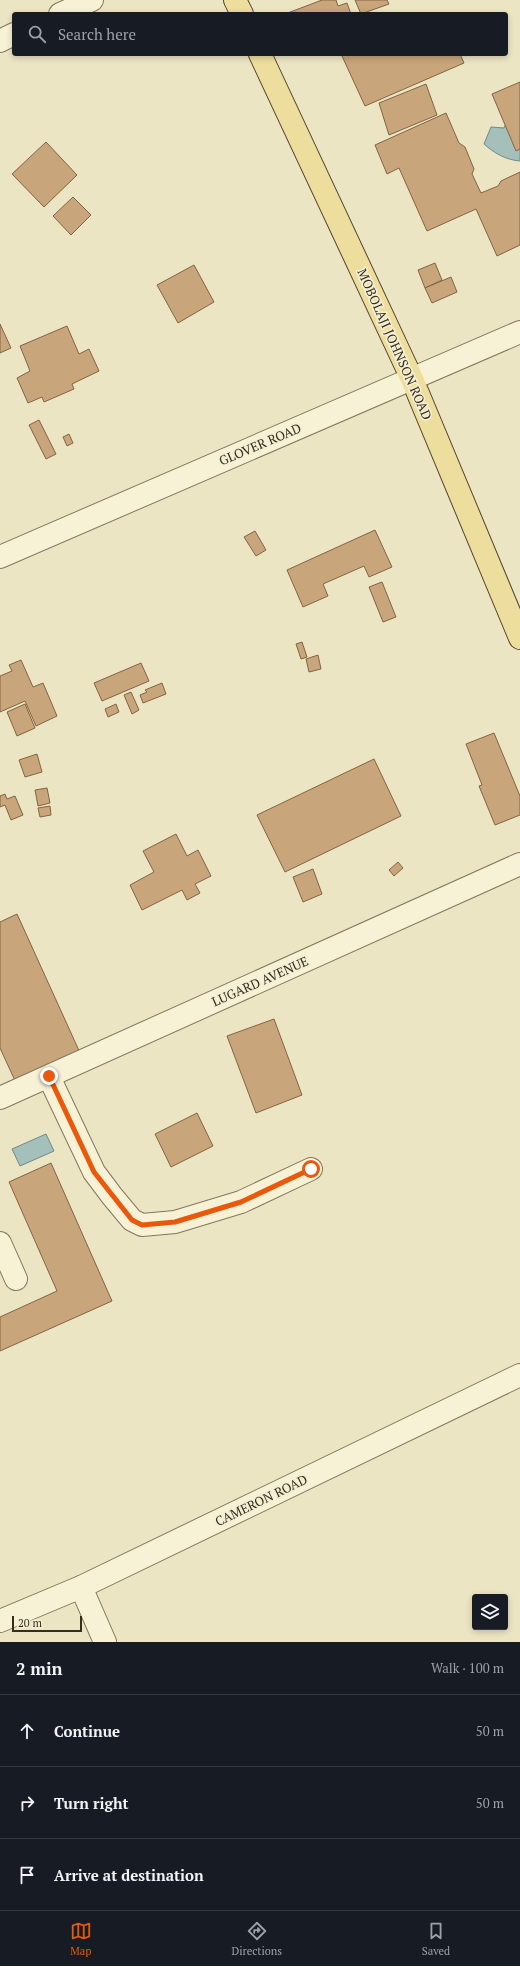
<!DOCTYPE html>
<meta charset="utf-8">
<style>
:root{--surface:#171b24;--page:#20242c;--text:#f1f3f6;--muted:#9ea1a6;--line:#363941;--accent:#ea580c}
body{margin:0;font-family:"PT Serif",serif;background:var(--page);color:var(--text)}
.controls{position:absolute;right:12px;bottom:12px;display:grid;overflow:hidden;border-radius:4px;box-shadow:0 2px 6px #0003}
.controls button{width:36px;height:36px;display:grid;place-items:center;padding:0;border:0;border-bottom:1px solid var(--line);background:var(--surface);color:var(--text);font:20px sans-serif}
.scale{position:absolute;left:12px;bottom:10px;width:70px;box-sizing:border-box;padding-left:4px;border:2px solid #362d1e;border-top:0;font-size:11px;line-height:14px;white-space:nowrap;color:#362d1e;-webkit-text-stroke:3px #f4eed2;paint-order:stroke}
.stop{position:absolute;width:12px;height:12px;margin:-9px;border:3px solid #ea580c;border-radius:50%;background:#fff}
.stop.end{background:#ea580c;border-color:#fff;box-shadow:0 1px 4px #0008}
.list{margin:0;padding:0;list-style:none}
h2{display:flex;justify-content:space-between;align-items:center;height:52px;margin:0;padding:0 16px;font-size:17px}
h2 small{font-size:13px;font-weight:400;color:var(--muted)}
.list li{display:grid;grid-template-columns:26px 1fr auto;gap:12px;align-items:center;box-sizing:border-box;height:72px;padding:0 16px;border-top:1px solid var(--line)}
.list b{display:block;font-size:15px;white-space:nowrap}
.list em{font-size:13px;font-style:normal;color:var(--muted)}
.icon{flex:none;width:22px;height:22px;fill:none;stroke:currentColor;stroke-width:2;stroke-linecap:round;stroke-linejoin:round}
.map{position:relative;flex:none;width:520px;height:1642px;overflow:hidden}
.search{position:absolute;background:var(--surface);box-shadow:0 2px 6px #0003;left:12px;right:12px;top:12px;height:44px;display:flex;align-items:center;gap:10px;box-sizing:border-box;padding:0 14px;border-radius:4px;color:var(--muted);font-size:15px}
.sheet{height:268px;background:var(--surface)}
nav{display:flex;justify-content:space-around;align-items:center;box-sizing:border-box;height:56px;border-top:1px solid var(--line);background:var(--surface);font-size:11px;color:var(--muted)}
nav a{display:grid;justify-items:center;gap:2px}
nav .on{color:var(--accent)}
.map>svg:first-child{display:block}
.water{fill:#a5bfbb;stroke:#6c8c89}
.building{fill:#c8a57b;stroke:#836442}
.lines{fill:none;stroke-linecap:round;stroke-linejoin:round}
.minor-casing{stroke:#85775b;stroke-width:24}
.major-casing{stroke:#53442f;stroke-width:24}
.minor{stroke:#f7f1d6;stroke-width:22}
.major{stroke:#edde9d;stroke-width:22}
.route{stroke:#ea580c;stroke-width:5}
.labels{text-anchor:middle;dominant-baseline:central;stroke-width:3.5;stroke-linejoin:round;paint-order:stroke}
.street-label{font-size:13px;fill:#362d1e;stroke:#f4eed2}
</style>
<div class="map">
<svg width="520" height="1642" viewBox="0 0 520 1642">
<rect width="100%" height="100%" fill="#ece5c3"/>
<g class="water">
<path d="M508 119H520V161C506 160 494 153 484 144L491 127 504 128Z"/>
<polygon points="46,1134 54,1151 20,1166 12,1149"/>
</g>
<g class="building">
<polygon points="322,0 336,0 338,6 347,3 351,14 285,14"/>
<polygon points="355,0 387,0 389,4 361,14"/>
<polygon points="348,54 460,54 464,63 365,106 342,56"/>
<polygon points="520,82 520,149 516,151 492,94"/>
<polygon points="426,84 437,115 389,135 379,103"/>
<polygon points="446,113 459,143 465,147 474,169 472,174 481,193 498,186 501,181 520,172 520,245 497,256 476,209 427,231 399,168 387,174 375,145"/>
<polygon points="46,142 77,175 44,207 12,174"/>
<polygon points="73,197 91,215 71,235 53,216"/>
<polygon points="435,263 442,280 425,288 418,270"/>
<polygon points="194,265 214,302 178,323 157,285"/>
<polygon points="451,277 457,292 432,303 425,288"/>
<polygon points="0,324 11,348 0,353"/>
<polygon points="67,326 79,354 89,349 99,371 72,384 74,389 44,402 42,397 28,403 17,378 30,371 20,346"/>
<polygon points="39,420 56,454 46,459 29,425"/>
<polygon points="69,434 73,443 67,446 63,437"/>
<polygon points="375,530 392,567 369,577 364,566 323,584 328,596 303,607 287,570"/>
<polygon points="255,531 266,550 256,556 244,537"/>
<polygon points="382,582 396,617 383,622 369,587"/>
<polygon points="302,642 307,657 301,659 296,644"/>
<polygon points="318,655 321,669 309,672 306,659"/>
<polygon points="21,660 33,687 43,683 57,716 36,726 25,701 0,712 0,676 12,671 9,665"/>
<polygon points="141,663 149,681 102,701 94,683"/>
<polygon points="162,683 166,694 143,703 140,695 147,692 145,690"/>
<polygon points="131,692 139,710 132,714 124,695"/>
<polygon points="25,704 35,728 17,736 7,712"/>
<polygon points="116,704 119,712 108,717 105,709"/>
<polygon points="494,733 520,796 520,815 495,825 479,786 482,785 466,744"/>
<polygon points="37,754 42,772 25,777 19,760"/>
<polygon points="374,759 401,816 285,872 257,815"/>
<polygon points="47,788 50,803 38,806 35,790"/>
<polygon points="5,794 7,799 15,796 23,815 11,820 5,805 0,807 0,796"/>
<polygon points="50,806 51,815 40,817 38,808"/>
<polygon points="176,834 187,856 198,850 211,876 195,884 200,893 187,900 182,890 142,910 130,885 154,872 143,851"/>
<polygon points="398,862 403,868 394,876 389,870"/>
<polygon points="313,869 322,894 303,902 293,877"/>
<polygon points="17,914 81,1055 17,1085 0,1048 0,922"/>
<polygon points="274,1019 302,1095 256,1113 227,1036"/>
<polygon points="197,1113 213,1146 171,1167 155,1134"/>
<polygon points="51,1163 112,1301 0,1351 0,1317 57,1291 9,1182"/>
</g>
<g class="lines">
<defs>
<g id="minor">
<polyline points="60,14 92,0"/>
<polyline points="0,41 14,34"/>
<polyline points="0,557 520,332"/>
<polyline points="49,1077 94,1172 112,1196 132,1220 142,1225 175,1222 241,1202 311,1169"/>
<polyline points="0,1098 520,864"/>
<polyline points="0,1243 16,1279"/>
<polyline points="81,1587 105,1642"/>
<polyline points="0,1621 81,1587 520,1375"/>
</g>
<g id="major">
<polyline points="235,0 242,14"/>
<polyline points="260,54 412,379 520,638"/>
</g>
</defs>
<use href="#minor" class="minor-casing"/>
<use href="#major" class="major-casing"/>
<use href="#minor" class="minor"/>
<use href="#major" class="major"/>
</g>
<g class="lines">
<polyline class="route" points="49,1076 94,1172 132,1220 142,1225 175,1222 241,1202 311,1169"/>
</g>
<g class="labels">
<g class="street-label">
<text transform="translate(395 344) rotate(66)">MOBOLAJI JOHNSON ROAD</text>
<text transform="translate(260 444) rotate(-23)">GLOVER ROAD</text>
<text transform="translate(260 981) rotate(-24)">LUGARD AVENUE</text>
<text transform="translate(261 1500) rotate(-26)">CAMERON ROAD</text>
</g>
</g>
</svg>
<div class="controls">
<button><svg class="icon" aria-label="layers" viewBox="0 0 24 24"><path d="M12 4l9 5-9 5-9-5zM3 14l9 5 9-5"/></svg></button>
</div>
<div class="scale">20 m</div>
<div class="stop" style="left:311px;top:1169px"></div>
<div class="stop end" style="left:49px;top:1076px"></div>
<div class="search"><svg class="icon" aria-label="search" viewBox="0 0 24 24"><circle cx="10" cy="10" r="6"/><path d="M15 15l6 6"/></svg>Search here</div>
</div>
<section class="sheet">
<h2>2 min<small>Walk · 100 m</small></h2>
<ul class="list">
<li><svg class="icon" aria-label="ahead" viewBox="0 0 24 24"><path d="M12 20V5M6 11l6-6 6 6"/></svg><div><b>Continue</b></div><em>50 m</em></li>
<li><svg class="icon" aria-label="right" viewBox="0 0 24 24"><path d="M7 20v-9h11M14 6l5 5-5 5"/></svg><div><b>Turn right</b></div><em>50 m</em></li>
<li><svg class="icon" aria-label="arrive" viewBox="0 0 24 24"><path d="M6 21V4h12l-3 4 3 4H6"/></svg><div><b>Arrive at destination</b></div></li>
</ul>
</section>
<nav>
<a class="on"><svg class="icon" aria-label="map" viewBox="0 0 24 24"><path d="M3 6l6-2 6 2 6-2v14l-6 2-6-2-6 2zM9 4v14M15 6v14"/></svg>Map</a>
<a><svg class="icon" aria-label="directions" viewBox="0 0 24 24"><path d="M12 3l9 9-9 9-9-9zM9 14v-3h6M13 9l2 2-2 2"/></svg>Directions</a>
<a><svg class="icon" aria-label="saved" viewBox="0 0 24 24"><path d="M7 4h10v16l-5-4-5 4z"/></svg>Saved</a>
</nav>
